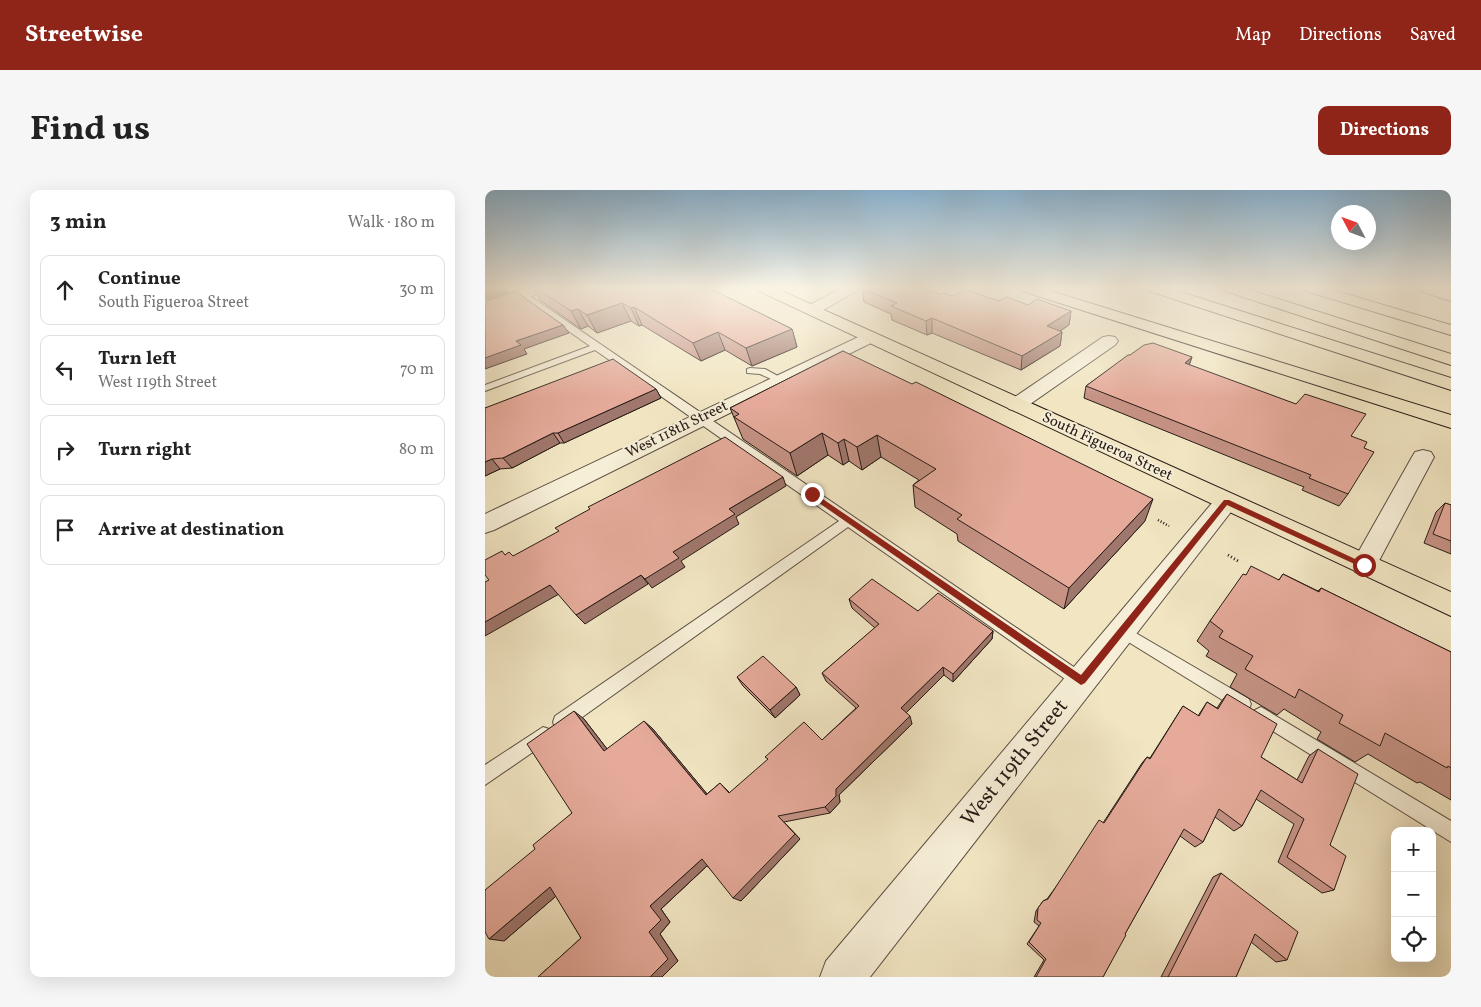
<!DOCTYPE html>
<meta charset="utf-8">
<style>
:root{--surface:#fff;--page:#f6f6f6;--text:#222;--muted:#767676;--line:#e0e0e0;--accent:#8f2418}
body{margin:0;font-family:Vollkorn,serif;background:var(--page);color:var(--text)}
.controls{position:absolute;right:15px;bottom:15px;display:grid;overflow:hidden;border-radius:10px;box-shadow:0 5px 20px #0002}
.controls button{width:45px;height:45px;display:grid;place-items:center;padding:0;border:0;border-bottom:1px solid var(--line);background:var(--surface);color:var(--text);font:25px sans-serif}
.compass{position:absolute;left:846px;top:15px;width:45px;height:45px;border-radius:50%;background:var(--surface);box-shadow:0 5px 20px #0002;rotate:311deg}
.stop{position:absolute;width:15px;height:15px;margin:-11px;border:4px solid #8f2418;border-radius:50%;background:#fff}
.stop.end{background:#8f2418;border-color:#fff;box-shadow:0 1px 5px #0008}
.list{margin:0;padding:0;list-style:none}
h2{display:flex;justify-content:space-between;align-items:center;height:65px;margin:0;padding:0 20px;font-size:21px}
h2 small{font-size:16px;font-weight:400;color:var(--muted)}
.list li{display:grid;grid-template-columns:32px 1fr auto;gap:15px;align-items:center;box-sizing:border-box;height:70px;margin:0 10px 10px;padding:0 10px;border:1px solid var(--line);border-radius:10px}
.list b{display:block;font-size:19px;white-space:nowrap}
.list p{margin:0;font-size:16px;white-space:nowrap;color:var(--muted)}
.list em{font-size:16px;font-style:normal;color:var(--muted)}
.icon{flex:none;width:28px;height:28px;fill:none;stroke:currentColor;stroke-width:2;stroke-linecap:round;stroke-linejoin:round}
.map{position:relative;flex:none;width:966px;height:787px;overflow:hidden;border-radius:10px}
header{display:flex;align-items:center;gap:30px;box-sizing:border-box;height:70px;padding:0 25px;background:var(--accent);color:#fff}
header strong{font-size:24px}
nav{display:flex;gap:28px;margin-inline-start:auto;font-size:18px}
.intro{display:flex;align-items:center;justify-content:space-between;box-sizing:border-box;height:120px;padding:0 30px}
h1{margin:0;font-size:35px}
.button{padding:12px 22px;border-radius:10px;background:var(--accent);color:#fff;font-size:18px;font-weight:700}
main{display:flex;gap:30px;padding:0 30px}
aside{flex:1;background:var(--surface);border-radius:10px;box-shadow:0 5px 20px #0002}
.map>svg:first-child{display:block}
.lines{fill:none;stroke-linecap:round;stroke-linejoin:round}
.service-casing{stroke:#5a4e41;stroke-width:2}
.minor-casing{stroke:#5a4e41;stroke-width:2}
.tertiary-casing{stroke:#5a4e41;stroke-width:2}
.primary-casing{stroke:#271b16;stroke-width:2}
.motorway-casing{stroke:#271b16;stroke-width:2}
.path-far1{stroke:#271b16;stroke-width:2.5;stroke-dasharray:1 2;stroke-linecap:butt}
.path{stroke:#271b16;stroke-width:3;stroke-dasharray:1 2.5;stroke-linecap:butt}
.service{fill:#f6eed7;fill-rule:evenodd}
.minor{fill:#f6eed7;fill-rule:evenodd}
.tertiary{fill:#f6eed7;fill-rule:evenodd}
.primary{fill:#f1e5c2;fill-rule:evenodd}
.motorway{fill:#f1e5c2;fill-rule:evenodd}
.wall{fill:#c59284;stroke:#271b16}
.shaded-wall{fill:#a0776c;stroke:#271b16}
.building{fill:#e5aa9a;stroke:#271b16}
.route{fill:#8f2418}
.labels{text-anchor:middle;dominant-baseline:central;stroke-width:4;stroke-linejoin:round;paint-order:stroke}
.far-street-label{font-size:15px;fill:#271b16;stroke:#f6eed7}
.near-street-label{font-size:21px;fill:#271b16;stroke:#f6eed7}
</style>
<header>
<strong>Streetwise</strong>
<nav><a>Map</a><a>Directions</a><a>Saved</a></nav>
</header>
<div class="intro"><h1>Find us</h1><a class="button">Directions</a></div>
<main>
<aside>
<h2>3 min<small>Walk · 180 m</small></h2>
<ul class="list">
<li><svg class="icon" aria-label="ahead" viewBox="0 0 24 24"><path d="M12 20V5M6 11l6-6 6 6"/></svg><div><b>Continue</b><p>South Figueroa Street</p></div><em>30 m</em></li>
<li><svg class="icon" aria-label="left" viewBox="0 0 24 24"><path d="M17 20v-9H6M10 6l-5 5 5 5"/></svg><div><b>Turn left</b><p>West 119th Street</p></div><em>70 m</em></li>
<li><svg class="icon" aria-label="right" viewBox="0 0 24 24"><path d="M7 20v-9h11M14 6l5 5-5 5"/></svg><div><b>Turn right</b></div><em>80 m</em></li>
<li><svg class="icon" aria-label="arrive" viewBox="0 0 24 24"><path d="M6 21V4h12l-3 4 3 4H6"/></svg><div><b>Arrive at destination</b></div></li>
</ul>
</aside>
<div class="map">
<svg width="966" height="787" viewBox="0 0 966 787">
<rect width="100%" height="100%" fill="#f1e5c2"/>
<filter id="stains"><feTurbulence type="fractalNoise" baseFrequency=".004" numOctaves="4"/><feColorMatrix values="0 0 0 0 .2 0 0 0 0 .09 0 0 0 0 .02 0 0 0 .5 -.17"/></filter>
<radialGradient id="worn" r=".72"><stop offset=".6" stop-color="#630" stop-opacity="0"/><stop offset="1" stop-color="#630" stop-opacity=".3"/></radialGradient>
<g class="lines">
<defs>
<g id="service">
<polygon points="33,102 39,102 602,486 604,491 602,496 596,498 590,496 363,337 82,538 76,540 70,538 68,532 70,526 354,331 110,160 0,201 0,195 105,156 33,106"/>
<polygon points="265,178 280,179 300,190 295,193 275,184 262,183 262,179"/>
<polygon points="637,435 764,509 766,514 764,519 758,522 752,519 632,445 630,441 632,437"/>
<polygon points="776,517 966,631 966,652 770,530 768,525 770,520"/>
<polygon points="58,537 64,539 66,545 64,551 0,595 0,575"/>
</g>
<g id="minor">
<polygon points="357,98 374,98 372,101 333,123 321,123 319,120 321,117"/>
<polygon points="384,142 390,143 392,147 390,151 9,340 0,343 0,324"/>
<polygon points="624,146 630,147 633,151 630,155 538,219 531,221 524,219 521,215 524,211 618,147"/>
<polygon points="938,260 946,262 949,267 888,382 879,385 870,382 866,375 870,368 927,267 930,262"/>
<polygon points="741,304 749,306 753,312 749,318 385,787 335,787 341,771 733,306"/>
</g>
<polygon id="tertiary" points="43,98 65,98 63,101 0,120 0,110"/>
<polygon id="primary" points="272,98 290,98 966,402 966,426 274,101"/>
<g id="motorway">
<polygon points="535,98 556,98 966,225 966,238 537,101"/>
<polygon points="662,98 683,98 966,188 966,200 664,101"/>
<polygon points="738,98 759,98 966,164 966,175 740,101"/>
<polygon points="819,98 841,98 966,135 966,145 821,101"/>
<polygon points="933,98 954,98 966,101 966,111 935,101"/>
</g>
</defs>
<use href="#service" class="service-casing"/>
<use href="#minor" class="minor-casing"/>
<use href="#tertiary" class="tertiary-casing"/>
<use href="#primary" class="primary-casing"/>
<use href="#motorway" class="motorway-casing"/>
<polyline class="path-far1" points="673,330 684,336"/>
<polyline class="path" points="743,365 753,371"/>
<use href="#service" class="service"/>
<use href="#minor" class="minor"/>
<use href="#tertiary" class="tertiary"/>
<use href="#primary" class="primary"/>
<use href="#motorway" class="motorway"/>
</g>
<g class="wall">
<polygon points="48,98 224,98 307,139 312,157 267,176 240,160 216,171 157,135 154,136 146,131 112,143 103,136 96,139 56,111"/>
<polygon points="377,99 456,105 586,121 584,135 575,141 577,142 575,156 536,180 447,143 442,145 407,130 406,124 379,112"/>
<polygon points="358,161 660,331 579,419 473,351 472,344 430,317 428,295 434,290 396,267 377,280 364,271 358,275 343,265 312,286 258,249 245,218"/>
<polygon points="645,165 707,167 704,175 866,246 879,258 863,304 854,316 817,300 819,297 599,208 601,196"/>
<polygon points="171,199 176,208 79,253 75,253 27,278 15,279 0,286 0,218"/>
<polygon points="960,313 966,315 966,364 939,353 951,322"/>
<polygon points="798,384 833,401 836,398 966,462 966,610 935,592 932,593 883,564 870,572 832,549 836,542 799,519 792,525 745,497 752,484 721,466 724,461 712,451 725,431 760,385 794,390"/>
<polygon points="364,409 433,421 508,441 507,449 468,492 459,485 421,522 427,534 354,605 355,612 345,623 299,632 315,649 256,711 222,676 176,719 185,732 175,744 193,771 177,787 53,787 96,748 71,706 19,751 50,659 87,623 99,529 122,559 167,538 222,604 235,593 245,603 337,550 371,518 341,491 337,483 390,438 367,418"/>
<polygon points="252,487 311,497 315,505 290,528 258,496"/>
<polygon points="742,504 776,567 812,590 824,566 833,559 845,655 849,700 837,703 793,672 809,634 771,609 757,636 749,641 730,627 718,652 710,657 695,646 640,744 618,787 549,787 559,770 542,754 554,736 549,732 551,721 558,711 562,709 618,633 657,573 662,567 665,568 698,516 713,526 722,512 732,518 736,512"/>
<polygon points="736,683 802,770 791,772 766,752 751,787 676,787 728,687"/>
</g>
<g class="shaded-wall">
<polygon points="0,98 20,98 23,102 0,108"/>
<polygon points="137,113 146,131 112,143 102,125"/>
<polygon points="149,117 157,135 154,136 146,118"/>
<polygon points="93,119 103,136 96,139 86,121"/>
<polygon points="586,121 584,135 561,150 562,136"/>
<polygon points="447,128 447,143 442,145 441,131"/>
<polygon points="78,135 84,143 39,159 42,164 0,179 0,168 31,151"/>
<polygon points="307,139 312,157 267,176 261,158"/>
<polygon points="233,142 240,160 216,171 208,153"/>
<polygon points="577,142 575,156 536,180 537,166"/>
<polygon points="707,167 703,178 700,173"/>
<polygon points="171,199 176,208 79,253 73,243"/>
<polygon points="68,243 75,253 33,275 27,278 18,268"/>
<polygon points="337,243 343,265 312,286 305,263"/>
<polygon points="392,245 396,267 377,280 372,257"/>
<polygon points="359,249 364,271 358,275 353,253"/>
<polygon points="7,269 15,279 0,286 0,272"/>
<polygon points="298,287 301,296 251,327 254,334 196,371 200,377 167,398 160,389 188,362 244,319"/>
<polygon points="668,309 660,331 579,419 584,398"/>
<polygon points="156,385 163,394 100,434 91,425"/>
<polygon points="65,395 74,404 0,446 0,432"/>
<polygon points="508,441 507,449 468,492 468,484"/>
<polygon points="458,477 459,485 418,526 416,518"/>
<polygon points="311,497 315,505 290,528 285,520"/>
<polygon points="89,521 99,529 129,568 119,561"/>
<polygon points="425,526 427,534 354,605 355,612 345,623 340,617 351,599"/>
<polygon points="159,531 167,538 228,611 221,605"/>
<polygon points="293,626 315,649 256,711 248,708"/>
<polygon points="217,669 225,673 176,719 185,732 175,744 193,771 177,787 165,787 164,742 165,716"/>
<polygon points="65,697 78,700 19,751 4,749"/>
</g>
<g class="building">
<polygon points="51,98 224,98 307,139 261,158 233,142 208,153 149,117 146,118 137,113 102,125 93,119 86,121"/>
<polygon points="380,98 437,98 456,105 458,103 466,106 481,100 514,111 522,107 543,115 552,109 586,121 562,136 577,142 537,166 447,128 441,131 406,116 412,113 377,99"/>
<polygon points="31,102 78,135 31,151 36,155 0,168 0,111"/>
<polygon points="668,153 707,167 700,173 811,214 820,204 881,224 866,246 882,252 879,258 889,262 863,304 824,288 826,285 601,196 643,165 645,165 659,155"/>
<polygon points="358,161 427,194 431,192 668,309 584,398 472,329 477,325 428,295 451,279 392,245 372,257 359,249 353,253 337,243 305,263 249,227 254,224 245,218"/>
<polygon points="128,169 171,199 73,243 68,243 18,268 7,269 0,272 0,218"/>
<polygon points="240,247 298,287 244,319 250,324 188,362 194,368 160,389 156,385 91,425 65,395 0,432 0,392 4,390 0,385 0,370 17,361 20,365 24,362 28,366 74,341 70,338 105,319 103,317 107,315"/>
<polygon points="960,313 966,315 966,351 948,344"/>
<polygon points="766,376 794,390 798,384 834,402 836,398 966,462 966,578 963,576 962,578 900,543 895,556 854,533 858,525 814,499 810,508 760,479 768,466 734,447 738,441 725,431 758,384 761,385"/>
<polygon points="387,389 433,421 453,403 508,441 468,484 458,477 416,518 425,526 351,599 351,606 340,617 293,626 310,644 248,708 217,669 165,716 176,730 164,742 183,769 165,787 53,787 96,748 65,697 4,749 0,742 0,700 50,659 48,655 87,623 42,554 89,521 119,561 159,531 221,605 235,593 244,603 283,569 280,567 319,532 337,550 374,516 337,483 394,434 364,409"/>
<polygon points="278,466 311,497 285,520 252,487"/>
<polygon points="742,504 792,534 776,567 817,593 833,559 873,584 845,655 861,666 849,700 802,667 819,629 776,600 757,636 734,619 718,652 699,639 640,744 641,745 618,787 551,787 561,769 544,752 556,733 552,730 553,718 558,711 563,709 614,630 619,633 662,567 665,569 698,516 714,526 722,512 733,519"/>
<polygon points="736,683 813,742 802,770 770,744 751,787 683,787"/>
</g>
<linearGradient id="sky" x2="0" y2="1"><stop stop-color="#8bb7d7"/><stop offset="0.47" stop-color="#f9f3e4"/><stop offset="1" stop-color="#f9f3e4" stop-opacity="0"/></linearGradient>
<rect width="966" height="208" fill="url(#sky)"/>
<polygon class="route" points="324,303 329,303 596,485 739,310 744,310 883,375 879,378 876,377 742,315 600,493 596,495 324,306"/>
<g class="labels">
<g class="far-street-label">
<text transform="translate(192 240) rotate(-26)">West 118th Street</text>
<text transform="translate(622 257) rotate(25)">South Figueroa Street</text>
</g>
<g class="near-street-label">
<text transform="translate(530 573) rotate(-51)">West 119th Street</text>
</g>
</g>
<rect width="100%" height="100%" filter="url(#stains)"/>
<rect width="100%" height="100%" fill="url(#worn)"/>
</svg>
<div class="controls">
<button>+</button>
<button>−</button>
<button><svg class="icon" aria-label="locate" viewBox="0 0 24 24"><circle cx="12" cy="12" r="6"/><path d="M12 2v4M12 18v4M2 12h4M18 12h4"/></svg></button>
</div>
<svg class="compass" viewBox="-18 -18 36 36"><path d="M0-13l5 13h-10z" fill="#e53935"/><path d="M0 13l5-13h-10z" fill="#767676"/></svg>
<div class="stop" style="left:879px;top:375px"></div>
<div class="stop end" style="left:327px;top:304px"></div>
</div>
</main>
